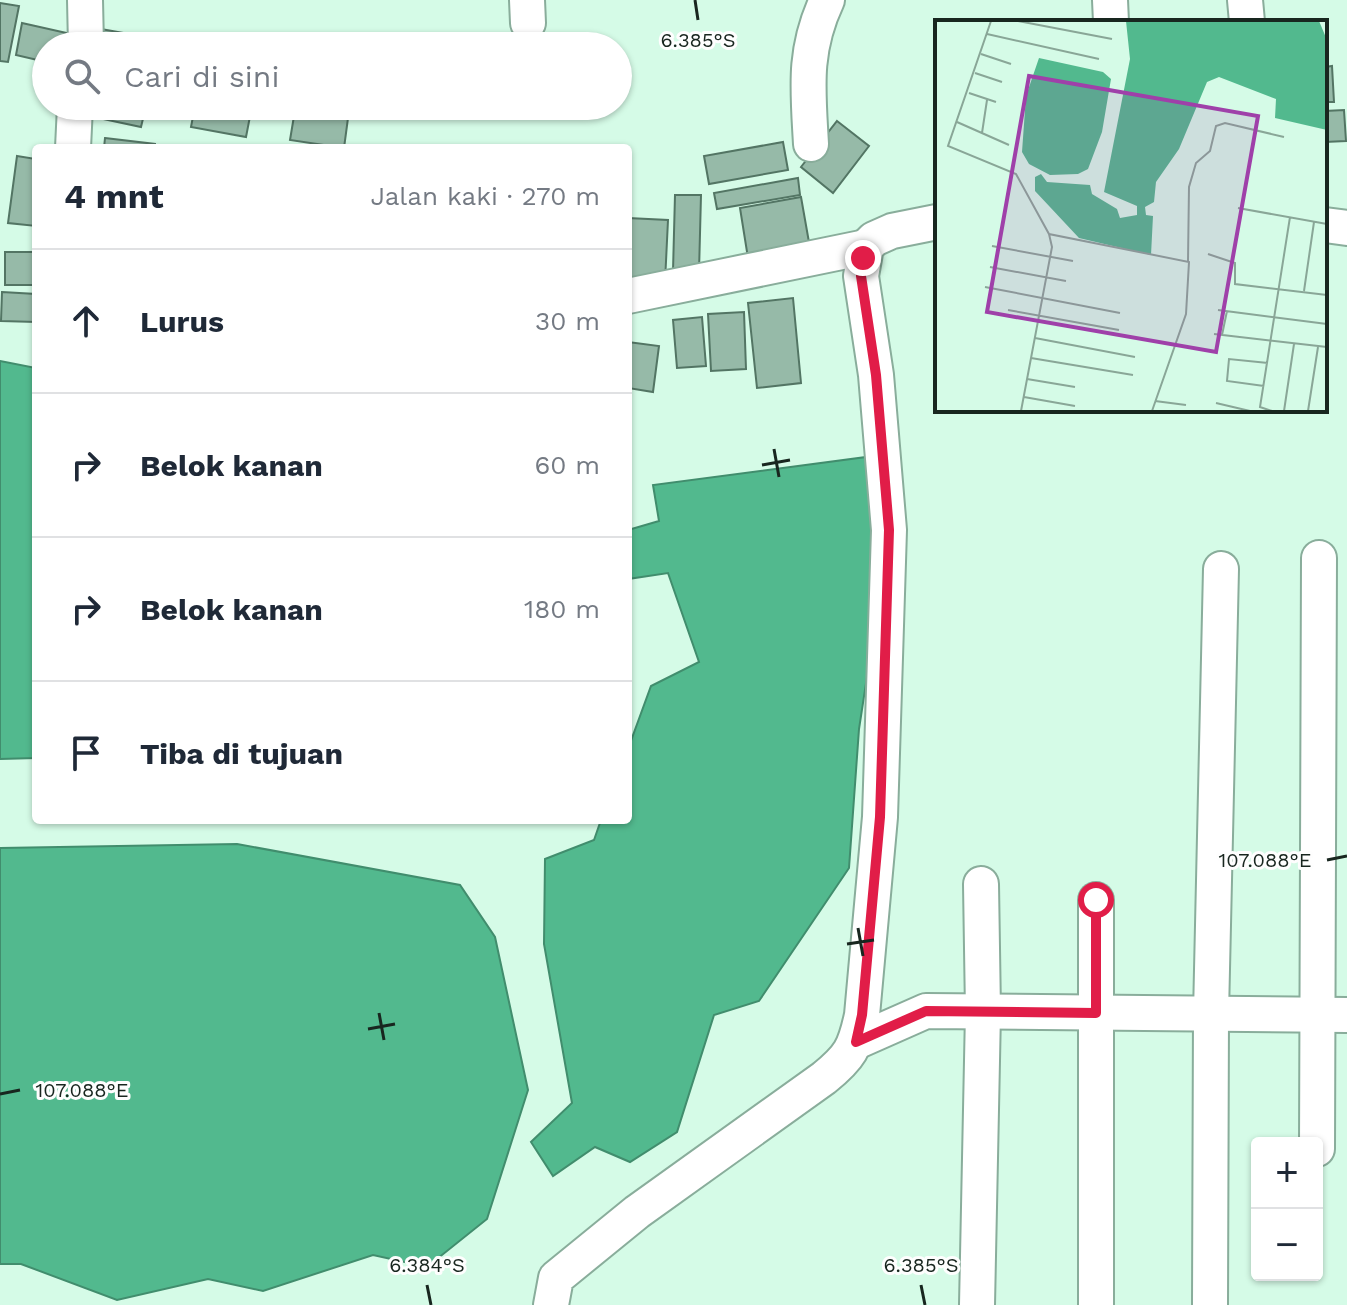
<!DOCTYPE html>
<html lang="id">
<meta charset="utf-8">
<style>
:root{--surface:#fff;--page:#f2f2f3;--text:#1f2937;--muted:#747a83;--line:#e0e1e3}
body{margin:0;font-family:"Work Sans",sans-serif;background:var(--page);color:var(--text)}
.controls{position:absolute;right:24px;bottom:24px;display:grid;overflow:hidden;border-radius:8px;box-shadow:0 2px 6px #0004}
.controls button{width:72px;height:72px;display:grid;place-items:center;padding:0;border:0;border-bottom:2px solid var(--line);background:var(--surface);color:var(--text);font:40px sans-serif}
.stop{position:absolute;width:24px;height:24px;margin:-18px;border:6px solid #e11d48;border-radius:50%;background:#fff}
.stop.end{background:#e11d48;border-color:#fff;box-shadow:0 2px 8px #0008}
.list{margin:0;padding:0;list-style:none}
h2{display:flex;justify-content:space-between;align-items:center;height:104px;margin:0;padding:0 32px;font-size:34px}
h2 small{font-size:26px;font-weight:400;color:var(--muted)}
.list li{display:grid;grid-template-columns:52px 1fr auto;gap:24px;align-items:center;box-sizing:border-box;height:144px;padding:0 32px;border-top:2px solid var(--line)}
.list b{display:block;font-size:30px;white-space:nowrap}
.list em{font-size:26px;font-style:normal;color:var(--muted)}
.icon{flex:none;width:44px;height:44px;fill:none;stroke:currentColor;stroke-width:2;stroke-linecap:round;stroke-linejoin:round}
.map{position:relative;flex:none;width:1347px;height:1305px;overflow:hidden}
.search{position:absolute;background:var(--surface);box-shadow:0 2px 6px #0004;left:32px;top:32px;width:600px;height:88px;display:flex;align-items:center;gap:20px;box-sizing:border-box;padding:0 28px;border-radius:44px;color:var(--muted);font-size:30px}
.panel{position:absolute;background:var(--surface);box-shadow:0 2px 6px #0004;left:32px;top:144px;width:600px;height:680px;border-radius:8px}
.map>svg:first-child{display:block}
.water{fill:#52b98e;stroke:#418d6d;stroke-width:2}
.building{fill:#96baa8;stroke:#537564;stroke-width:2}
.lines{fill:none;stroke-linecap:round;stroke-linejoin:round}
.street-casing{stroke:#89ad9b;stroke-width:38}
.street{stroke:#fff;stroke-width:34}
.route{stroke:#e11d48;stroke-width:10}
.ticks{fill:none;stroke:#18261f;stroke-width:3}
.inset-road{fill:none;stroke:#89a697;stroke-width:2}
.view{fill:#9f40a9;fill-opacity:0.15;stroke:#9f40a9;stroke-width:4}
.inset-edge{fill:none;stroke:#18261f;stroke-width:4}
.ticks-label{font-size:20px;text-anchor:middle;fill:#18261f;stroke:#fefefe;stroke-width:6;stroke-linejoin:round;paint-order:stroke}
</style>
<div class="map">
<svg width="1347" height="1305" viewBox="0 0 1347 1305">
<rect width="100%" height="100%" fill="#d5fbe7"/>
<g class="water">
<polygon points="0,361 36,368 36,758 0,759"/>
<polygon points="874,456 874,631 859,729 849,868 759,1001 714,1015 677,1132 630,1162 595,1147 553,1176 531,1142 572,1103 544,944 545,859 594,840 601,820 628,820 628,749 651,686 699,662 668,573 628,579 628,530 659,521 653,485"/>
<polygon points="237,844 460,885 495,937 528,1090 487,1219 427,1267 373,1255 263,1291 208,1279 117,1300 21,1264 0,1264 0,848"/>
</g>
<g class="building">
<polygon points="0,3 19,6 8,62 0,61"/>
<polygon points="22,23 80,36 78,46 46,46 46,62 16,55"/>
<polygon points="101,29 163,40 162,46 98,46"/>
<polygon points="1332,66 1334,102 1325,102 1325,67"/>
<polygon points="91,106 146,106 141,127 89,116"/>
<polygon points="195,106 252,106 246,137 191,127"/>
<polygon points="295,110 348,118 344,148 290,140"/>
<polygon points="1344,110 1346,141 1325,142 1325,111"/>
<polygon points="837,121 869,146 833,193 801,167"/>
<polygon points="105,138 155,144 155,148 104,148"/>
<polygon points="783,142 788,170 709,184 704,156"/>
<polygon points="17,156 36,159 36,226 8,223"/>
<polygon points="798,178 800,195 717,209 714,193"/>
<polygon points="675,195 701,195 699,272 673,271"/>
<polygon points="801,197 810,248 748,258 740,208"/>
<polygon points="628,218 668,220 665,282 628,280"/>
<rect x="5" y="252" width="31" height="33"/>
<polygon points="2,292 36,294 36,322 1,321"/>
<polygon points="793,298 801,383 757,388 748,303"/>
<polygon points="744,312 746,369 711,371 708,314"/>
<polygon points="702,317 706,366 677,368 673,320"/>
<polygon points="628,342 659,346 653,392 628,388"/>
</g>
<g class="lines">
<defs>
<g id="street">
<polyline points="85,0 86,46"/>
<polyline points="527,0 528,23"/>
<polyline points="1110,0 1111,22"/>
<polyline points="1245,0 1247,22"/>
<path d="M811 144C808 90 803 51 827 0"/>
<polyline points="73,148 75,106"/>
<polyline points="1325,225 1347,228"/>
<polyline points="628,296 866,247"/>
<polyline points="856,1042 926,1011 1347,1015"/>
<polyline points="1317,1149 1319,558"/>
<path d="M551 1305 556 1278 637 1212 824 1078C850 1057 855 1048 862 1015L880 817 889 530 876 375 861 276 866 247 874 239 892 231 937 222"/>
<polyline points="977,1305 983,1012 981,884"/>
<polyline points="1096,1305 1096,900"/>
<polyline points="1210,1305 1211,1014 1221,569"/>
</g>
</defs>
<use href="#street" class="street-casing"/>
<use href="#street" class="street"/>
</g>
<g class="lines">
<polyline class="route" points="863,258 861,276 876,375 889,530 880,817 862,1015 856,1042 926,1011 1096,1013 1096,900"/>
</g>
<path class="ticks" d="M695 0 698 20M774 449 779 477M762 465 790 460M1327 860 1347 856M858 928 863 956M847 944 874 940M379 1013 384 1040M368 1029 395 1024M0 1094 20 1090M427 1285 431 1305M921 1285 925 1305"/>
<g transform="translate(935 20)">
<rect width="392" height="392" fill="#d5fbe7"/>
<path d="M191 1H384L392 20V110L340 98 341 79 284 57 272 62 244 129 221 162 219 182 210 187 211 195 218 196 216 235 144 218 100 171V157L106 154 112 162 155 165 157 174 182 189 185 198 202 195V186L169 172 195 39ZM104 38 168 52 176 59 167 112 153 149 143 154 115 155 94 144 87 132 91 76Z" fill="#52b98e"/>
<path class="inset-road" d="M56 1 13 126 81 154 114 214 254 242 251 294 217 391M83 1 177 19M52 14 164 39M46 34 76 44M40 53 67 62M34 73 61 82M22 102 74 125M47 113 52 80M303 188 392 204M57 226 138 241M273 234 300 243V264L392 275M253 241 254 167 261 143 275 131 281 106 290 103 349 117M55 247 131 261M50 267 185 293M369 271 379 202M73 290 184 310M283 290 392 304M279 314 392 327M287 315 292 291M100 318 200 337M96 338 198 355M92 359 140 367M329 366 292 361 294 339 333 343M89 377 140 386M220 381 251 385M281 383 315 391M86 391 117 227 114 214M337 391 325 387 355 197M349 391 359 324M373 391 383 327"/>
<path class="view" d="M94 56 323 96 281 332 52 292Z"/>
<rect width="392" height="392" class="inset-edge"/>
</g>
<g class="ticks-label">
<text x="698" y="47">6.385°S</text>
<text x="1265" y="867">107.088°E</text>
<text x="82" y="1097">107.088°E</text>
<text x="427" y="1272">6.384°S</text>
<text x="921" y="1272">6.385°S</text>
</g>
</svg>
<div class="controls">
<button>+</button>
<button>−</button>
</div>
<div class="stop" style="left:1096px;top:900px"></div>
<div class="stop end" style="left:863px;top:258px"></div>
<div class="search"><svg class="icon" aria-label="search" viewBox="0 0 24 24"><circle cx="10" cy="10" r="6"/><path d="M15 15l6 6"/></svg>Cari di sini</div>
<section class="panel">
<h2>4 mnt<small>Jalan kaki · 270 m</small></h2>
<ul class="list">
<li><svg class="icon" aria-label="ahead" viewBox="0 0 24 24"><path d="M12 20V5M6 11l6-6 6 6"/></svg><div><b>Lurus</b></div><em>30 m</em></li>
<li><svg class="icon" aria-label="right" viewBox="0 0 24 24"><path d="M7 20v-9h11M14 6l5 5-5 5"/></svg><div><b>Belok kanan</b></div><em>60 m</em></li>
<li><svg class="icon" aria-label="right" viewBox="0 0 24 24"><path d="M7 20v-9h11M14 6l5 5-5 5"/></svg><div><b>Belok kanan</b></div><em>180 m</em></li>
<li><svg class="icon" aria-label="arrive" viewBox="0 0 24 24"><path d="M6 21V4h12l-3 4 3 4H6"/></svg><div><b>Tiba di tujuan</b></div></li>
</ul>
</section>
</div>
